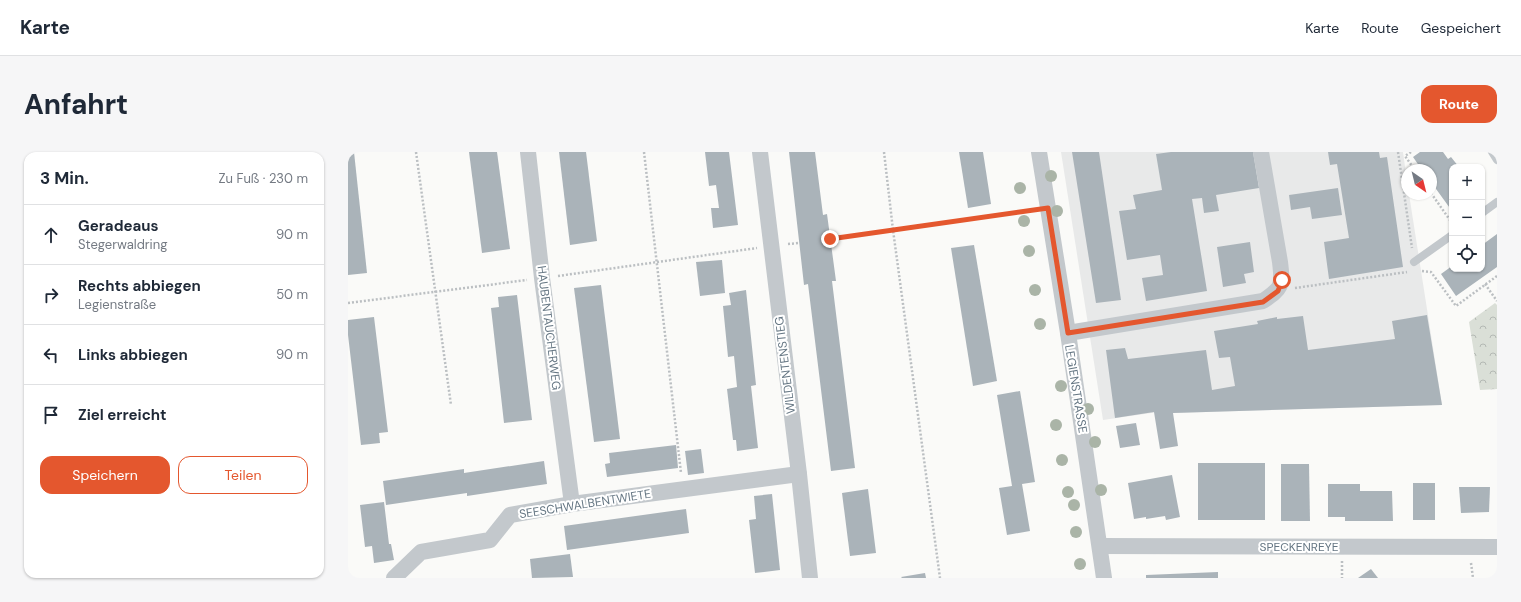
<!DOCTYPE html>
<html lang="de">
<meta charset="utf-8">
<style>
:root{--surface:#fff;--page:#f6f6f7;--text:#1f2937;--muted:#747a83;--line:#e0e1e3;--accent:#e4572e}
body{margin:0;font-family:"DM Sans",sans-serif;background:var(--page);color:var(--text)}
.controls{position:absolute;right:12px;top:12px;display:grid;overflow:hidden;border-radius:8px;box-shadow:0 1px 3px #0004}
.controls button{width:36px;height:36px;display:grid;place-items:center;padding:0;border:0;border-bottom:1px solid var(--line);background:var(--surface);color:var(--text);font:20px sans-serif}
.compass{position:absolute;left:1053px;top:12px;width:36px;height:36px;border-radius:50%;background:var(--surface);box-shadow:0 1px 3px #0004;rotate:145deg}
.stop{position:absolute;width:12px;height:12px;margin:-9px;border:3px solid #e4572e;border-radius:50%;background:#fff}
.stop.end{background:#e4572e;border-color:#fff;box-shadow:0 1px 4px #0008}
.list{margin:0;padding:0;list-style:none}
h2{display:flex;justify-content:space-between;align-items:center;height:52px;margin:0;padding:0 16px;font-size:17px}
h2 small{font-size:13px;font-weight:400;color:var(--muted)}
.list li{display:grid;grid-template-columns:26px 1fr auto;gap:12px;align-items:center;box-sizing:border-box;height:60px;padding:0 16px;border-top:1px solid var(--line)}
.list b{display:block;font-size:15px;white-space:nowrap}
.list p{margin:0;font-size:13px;white-space:nowrap;color:var(--muted)}
.list em{font-size:13px;font-style:normal;color:var(--muted)}
.actions{display:flex;gap:8px;padding:12px 16px}
.actions a{flex:1;padding:9px 0;border:1px solid var(--accent);border-radius:12px;text-align:center;font-size:14px;color:var(--accent)}
.actions .main{background:var(--accent);color:#fff}
.icon{flex:none;width:22px;height:22px;fill:none;stroke:currentColor;stroke-width:2;stroke-linecap:round;stroke-linejoin:round}
.map{position:relative;flex:none;width:1149px;height:426px;overflow:hidden;border-radius:12px}
header{display:flex;align-items:center;gap:24px;box-sizing:border-box;height:56px;padding:0 20px;background:var(--surface);border-bottom:1px solid var(--line)}
header strong{font-size:19px}
nav{display:flex;gap:22px;margin-inline-start:auto;font-size:14px}
.intro{display:flex;align-items:center;justify-content:space-between;box-sizing:border-box;height:96px;padding:0 24px}
h1{margin:0;font-size:28px}
.button{padding:10px 18px;border-radius:12px;background:var(--accent);color:#fff;font-size:14px;font-weight:700}
main{display:flex;gap:24px;padding:0 24px}
aside{flex:1;background:var(--surface);border-radius:12px;box-shadow:0 1px 3px #0004}
.map>svg:first-child{display:block}
.built{fill:#e8e9e9}
.forest{fill:url(#forest-crowns)}
.building{fill:#aab3b9}
.lines{fill:none;stroke-linecap:round;stroke-linejoin:round}
.path{stroke:#bbbfc2;stroke-width:2.5;stroke-dasharray:2 2;stroke-linecap:butt}
.service{stroke:#c3c8cc;stroke-width:8}
.minor{stroke:#c3c8cc;stroke-width:16}
.tree{fill:#aab4a7}
.route{stroke:#e4572e;stroke-width:5}
.labels{text-anchor:middle;dominant-baseline:central;stroke-width:4;stroke-linejoin:round;paint-order:stroke}
.street-label{font-size:12px;fill:#657683;stroke:#fff}
</style>
<header>
<strong>Karte</strong>
<nav><a>Karte</a><a>Route</a><a>Gespeichert</a></nav>
</header>
<div class="intro"><h1>Anfahrt</h1><a class="button">Route</a></div>
<main>
<aside>
<h2>3 Min.<small>Zu Fuß · 230 m</small></h2>
<ul class="list">
<li><svg class="icon" aria-label="ahead" viewBox="0 0 24 24"><path d="M12 20V5M6 11l6-6 6 6"/></svg><div><b>Geradeaus</b><p>Stegerwaldring</p></div><em>90 m</em></li>
<li><svg class="icon" aria-label="right" viewBox="0 0 24 24"><path d="M7 20v-9h11M14 6l5 5-5 5"/></svg><div><b>Rechts abbiegen</b><p>Legienstraße</p></div><em>50 m</em></li>
<li><svg class="icon" aria-label="left" viewBox="0 0 24 24"><path d="M17 20v-9H6M10 6l-5 5 5 5"/></svg><div><b>Links abbiegen</b></div><em>90 m</em></li>
<li><svg class="icon" aria-label="arrive" viewBox="0 0 24 24"><path d="M6 21V4h12l-3 4 3 4H6"/></svg><div><b>Ziel erreicht</b></div></li>
</ul>
<div class="actions"><a class="main">Speichern</a><a>Teilen</a></div>
</aside>
<div class="map">
<svg width="1149" height="426" viewBox="0 0 1149 426">
<defs>
<pattern id="forest-crowns" width="20" height="18" patternUnits="userSpaceOnUse"><rect width="20" height="18" fill="#dadfd7"/><path d="M2 6a3 3 0 1 1 6 0M12 15a3 3 0 1 1 6 0" fill="none" stroke="#b4b9b4"/></pattern>
</defs>
<rect width="100%" height="100%" fill="#fafaf8"/>
<polygon class="built" points="713,0 1055,0 1059,29 1059,42 1061,42 1094,253 825,261 824,258 755,268"/>
<polygon class="forest" points="1147,151 1149,153 1149,237 1132,238 1121,170"/>
<g class="building">
<polygon points="0,0 6,0 19,121 0,123"/>
<polygon points="121,0 149,0 162,97 134,101"/>
<polygon points="211,0 238,0 249,89 222,93"/>
<polygon points="357,0 381,0 390,73 365,76 363,56 371,56 368,33 361,34"/>
<polygon points="441,0 467,0 475,63 479,62 488,129 484,129 507,316 483,319 460,132 456,133"/>
<polygon points="611,0 635,0 643,52 620,56"/>
<polygon points="724,0 751,0 773,148 748,151"/>
<polygon points="823,0 905,0 911,36 868,43 871,59 856,61 854,46 844,47 859,139 798,149 794,126 815,123 812,103 779,108 771,59 788,57 785,43 814,38 808,2"/>
<polygon points="980,0 1031,0 1032,6 1039,5 1055,115 981,127 976,90 1001,86 989,12 982,13"/>
<polygon points="1072,0 1095,0 1100,7 1103,5 1111,15 1104,15 1104,59 1083,30 1083,18 1074,18 1065,5"/>
<polygon points="990,36 994,63 964,67 962,55 943,58 941,43"/>
<polygon points="1149,82 1149,115 1108,144 1093,122 1104,114 1104,117 1134,117 1134,93"/>
<polygon points="902,90 906,120 896,122 898,131 875,135 869,95"/>
<polygon points="626,93 649,229 625,234 603,96"/>
<polygon points="374,108 377,141 352,144 348,110"/>
<polygon points="253,133 272,287 246,290 226,136"/>
<polygon points="398,138 408,233 403,234 410,296 389,299 388,288 385,288 379,237 389,235 386,204 380,205 375,154 383,153 381,141"/>
<polygon points="169,143 184,268 156,271 143,156 151,155 150,145"/>
<polygon points="1079,163 1094,253 825,261 830,294 812,297 806,260 767,266 758,198 777,196 780,207 858,198 864,238 887,234 882,205 871,206 866,179 910,172 909,169 929,165 929,167 955,164 960,198 1047,187 1044,169"/>
<polygon points="26,165 40,280 31,281 32,291 13,293 0,183 0,168"/>
<polygon points="672,239 687,330 674,332 682,379 659,383 651,336 664,334 649,243"/>
<polygon points="788,271 792,293 772,296 768,274"/>
<polygon points="328,293 330,316 259,325 257,312 262,311 261,301"/>
<polygon points="353,297 356,321 340,323 337,299"/>
<polygon points="196,309 199,332 119,344 119,341 38,353 35,329 116,317 116,321"/>
<rect x="850" y="311" width="67" height="57"/>
<polygon points="933,312 961,312 962,369 933,369"/>
<polygon points="824,323 832,365 818,368 817,364 798,367 798,365 786,367 780,331"/>
<rect x="1065" y="331" width="22" height="37"/>
<polygon points="980,332 1012,332 1012,339 1044,339 1045,369 997,369 997,365 980,365"/>
<polygon points="1111,335 1142,335 1141,360 1113,361"/>
<polygon points="520,337 528,401 502,404 494,341"/>
<polygon points="424,342 432,418 407,421 401,368 408,367 406,344"/>
<polygon points="36,350 41,392 43,392 46,408 26,411 24,394 17,395 12,353"/>
<polygon points="338,357 341,381 219,398 216,374"/>
<polygon points="222,402 225,425 184,426 182,407"/>
<polygon points="1023,417 1030,426 1010,426"/>
<polygon points="870,420 870,426 798,426 798,423"/>
<polygon points="577,421 578,426 554,426 553,425"/>
</g>
<g class="lines">
<g class="path">
<polyline points="68,0 103,253"/>
<polyline points="296,0 333,321"/>
<polyline points="536,0 545,78 592,426"/>
<polyline points="1050,0 1064,96"/>
<polyline points="1063,0 1057,4 1067,18"/>
<polyline points="1083,41 1104,71"/>
<polyline points="482,87 686,58"/>
<polyline points="440,92 451,91"/>
<polyline points="1074,119 1083,120 1108,154 1149,124"/>
<polyline points="210,124 409,96"/>
<polyline points="1137,132 1149,149"/>
<polyline points="947,136 1059,120"/>
<polyline points="0,151 179,128"/>
<polyline points="994,409 994,426"/>
<polyline points="1123,411 1125,426"/>
</g>
<g class="service">
<polyline points="1144,0 1149,8"/>
<polyline points="1134,61 1149,50"/>
<polyline points="1066,110 1104,83"/>
</g>
<g class="minor">
<polyline points="180,0 194,126 224,352"/>
<polyline points="412,0 451,322 462,426"/>
<polyline points="691,0 720,181 756,426"/>
<path d="M720 181 915 149C934 136 935 134 932 110L913 0"/>
<polyline points="752,394 1149,395"/>
<polyline points="46,426 73,400 142,388 162,363 224,352 451,322"/>
</g>
</g>
<g class="tree">
<circle cx="703" cy="24" r="6"/>
<circle cx="672" cy="36" r="6"/>
<circle cx="709" cy="59" r="6"/>
<circle cx="676" cy="69" r="6"/>
<circle cx="681" cy="99" r="6"/>
<circle cx="687" cy="138" r="6"/>
<circle cx="692" cy="172" r="6"/>
<circle cx="713" cy="234" r="6"/>
<circle cx="740" cy="257" r="6"/>
<circle cx="708" cy="273" r="6"/>
<circle cx="747" cy="290" r="6"/>
<circle cx="714" cy="308" r="6"/>
<circle cx="753" cy="338" r="6"/>
<circle cx="720" cy="340" r="6"/>
<circle cx="726" cy="353" r="6"/>
<circle cx="728" cy="380" r="6"/>
<circle cx="732" cy="412" r="6"/>
</g>
<g class="lines">
<polyline class="route" points="482,87 700,56 720,181 915,150 930,139 934,128"/>
</g>
<g class="labels">
<g class="street-label">
<text transform="translate(201 176) rotate(83)">HAUBENTAUCHERWEG</text>
<text transform="translate(437 213) rotate(-97)">WILDENTENSTIEG</text>
<text transform="translate(728 237) rotate(81)">LEGIENSTRASSE</text>
<text transform="translate(237 352) rotate(-9)">SEESCHWALBENTWIETE</text>
<text x="951" y="395">SPECKENREYE</text>
</g>
</g>
</svg>
<div class="controls">
<button>+</button>
<button>−</button>
<button><svg class="icon" aria-label="locate" viewBox="0 0 24 24"><circle cx="12" cy="12" r="6"/><path d="M12 2v4M12 18v4M2 12h4M18 12h4"/></svg></button>
</div>
<svg class="compass" viewBox="-18 -18 36 36"><path d="M0-13l5 13h-10z" fill="#e53935"/><path d="M0 13l5-13h-10z" fill="#747a83"/></svg>
<div class="stop" style="left:934px;top:128px"></div>
<div class="stop end" style="left:482px;top:87px"></div>
</div>
</main>
